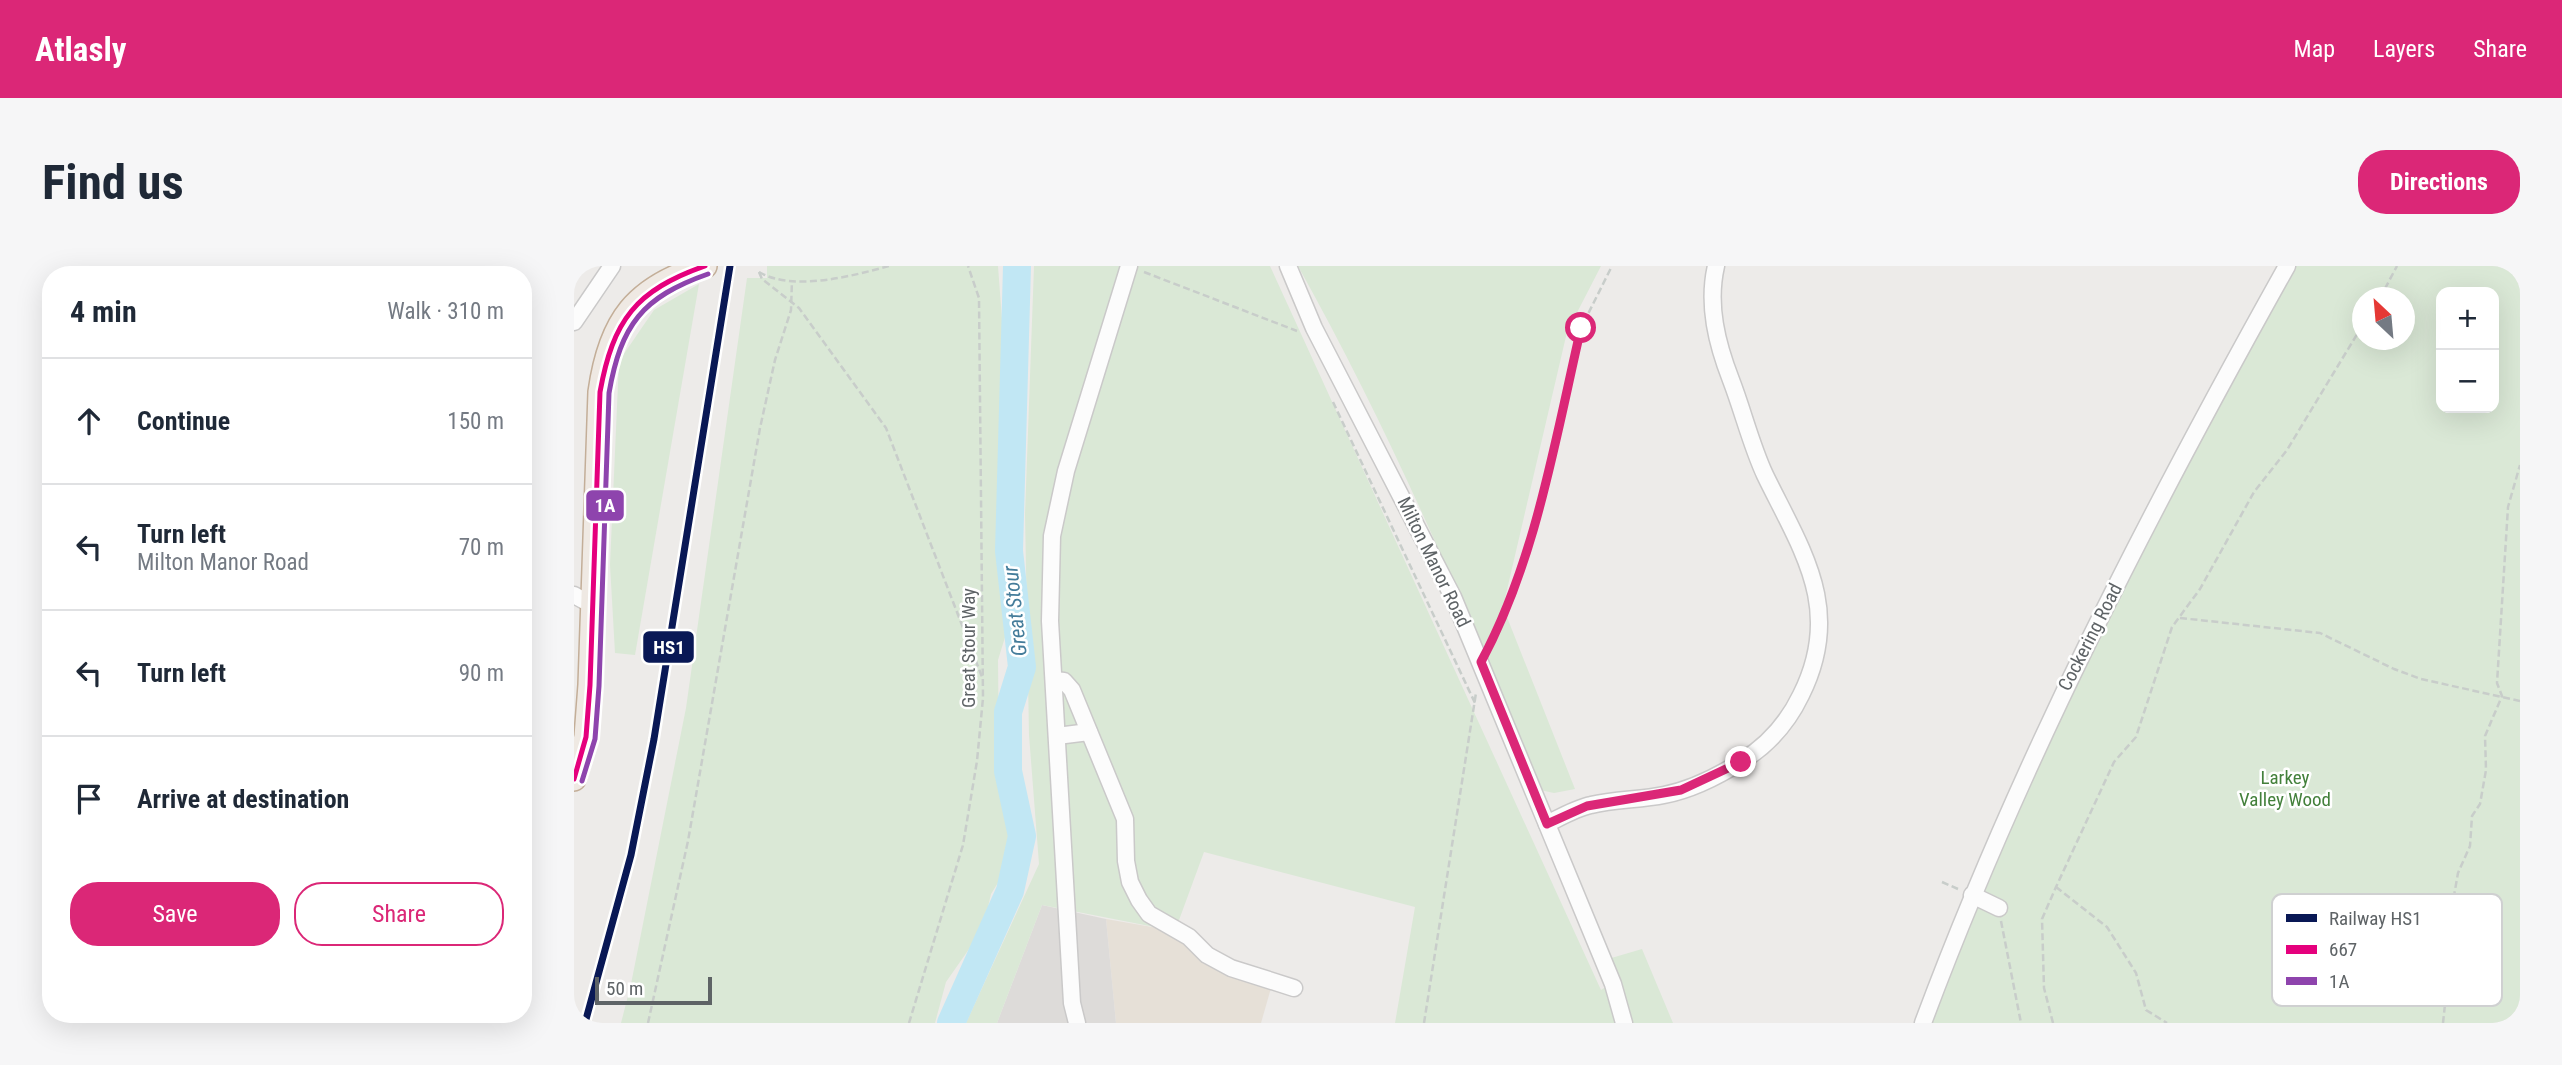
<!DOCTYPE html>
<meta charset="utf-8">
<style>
:root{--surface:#fff;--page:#f6f6f7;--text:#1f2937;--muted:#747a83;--line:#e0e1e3;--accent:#db2777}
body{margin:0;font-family:"Roboto Condensed",sans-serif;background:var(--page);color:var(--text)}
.controls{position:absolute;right:21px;top:21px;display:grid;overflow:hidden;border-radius:14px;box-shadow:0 7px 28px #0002}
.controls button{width:63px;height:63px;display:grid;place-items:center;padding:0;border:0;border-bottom:2px solid var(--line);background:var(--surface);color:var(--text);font:35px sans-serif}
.compass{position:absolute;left:1778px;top:21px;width:63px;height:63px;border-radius:50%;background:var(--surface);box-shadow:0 7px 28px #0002;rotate:334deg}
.scale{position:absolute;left:21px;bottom:18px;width:117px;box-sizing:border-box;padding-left:7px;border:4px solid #5e6366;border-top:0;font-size:19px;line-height:24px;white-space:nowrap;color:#5e6366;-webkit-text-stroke:5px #fff;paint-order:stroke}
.stop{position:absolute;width:21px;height:21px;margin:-16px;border:5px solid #db2777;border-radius:50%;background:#fff}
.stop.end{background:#db2777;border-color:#fff;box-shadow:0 2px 7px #0008}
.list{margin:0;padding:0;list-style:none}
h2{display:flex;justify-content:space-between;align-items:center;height:91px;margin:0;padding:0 28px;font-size:30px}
h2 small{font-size:23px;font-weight:400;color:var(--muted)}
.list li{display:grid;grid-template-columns:46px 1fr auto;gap:21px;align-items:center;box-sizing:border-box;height:126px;padding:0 28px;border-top:2px solid var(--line)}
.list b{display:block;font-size:26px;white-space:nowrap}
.list p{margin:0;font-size:23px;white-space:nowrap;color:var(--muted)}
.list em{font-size:23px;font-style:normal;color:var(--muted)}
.actions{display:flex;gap:14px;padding:21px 28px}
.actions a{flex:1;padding:16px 0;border:2px solid var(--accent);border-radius:28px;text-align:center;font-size:24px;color:var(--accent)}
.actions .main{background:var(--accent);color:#fff}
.icon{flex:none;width:38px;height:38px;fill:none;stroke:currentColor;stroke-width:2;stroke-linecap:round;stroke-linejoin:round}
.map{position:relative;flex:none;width:1946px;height:757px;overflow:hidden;border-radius:28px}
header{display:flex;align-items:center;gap:42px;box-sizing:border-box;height:98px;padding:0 35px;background:var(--accent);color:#fff}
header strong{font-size:33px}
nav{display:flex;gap:38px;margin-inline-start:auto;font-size:24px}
.intro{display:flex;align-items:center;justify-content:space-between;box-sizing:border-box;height:168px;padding:0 42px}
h1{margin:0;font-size:49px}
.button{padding:18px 32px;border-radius:28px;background:var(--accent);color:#fff;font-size:24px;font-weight:700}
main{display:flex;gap:42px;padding:0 42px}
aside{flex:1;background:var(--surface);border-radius:28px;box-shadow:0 7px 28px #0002}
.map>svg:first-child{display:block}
.commercial{fill:#e6e0d7}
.industrial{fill:#dddbd9}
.green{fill:#dae8d6;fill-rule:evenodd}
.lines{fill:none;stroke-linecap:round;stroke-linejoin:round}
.river{stroke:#c1e7f4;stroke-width:28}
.minor-casing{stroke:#cac9c9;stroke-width:19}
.highway-casing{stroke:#c3ae98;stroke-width:26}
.path{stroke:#c8cdca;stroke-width:2.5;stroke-dasharray:7 3.5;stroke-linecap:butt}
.minor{stroke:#fcfcfc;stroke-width:16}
.highway{stroke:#efe9e3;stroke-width:23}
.bus-1-casing{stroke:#fff;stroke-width:10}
.bus-2-casing{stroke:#fff;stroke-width:10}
.bus-1{stroke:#e5007d;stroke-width:5}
.bus-2{stroke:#8e44ad;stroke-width:5}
.rail-1-casing{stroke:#fff;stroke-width:12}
.rail-1{stroke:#091855;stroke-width:7}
.route{stroke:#db2777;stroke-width:9}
.labels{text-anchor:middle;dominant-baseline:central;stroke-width:5;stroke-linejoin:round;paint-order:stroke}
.street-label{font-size:19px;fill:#5e6366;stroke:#fff}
.park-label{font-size:19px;fill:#43803b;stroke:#fff}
.water-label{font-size:21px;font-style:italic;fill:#447c9a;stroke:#fff}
.key{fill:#fff;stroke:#cfd0d1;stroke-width:2}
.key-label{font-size:19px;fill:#5e6366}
.line-badge{stroke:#fff;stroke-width:2.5}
.badge-label{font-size:19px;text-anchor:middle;font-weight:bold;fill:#fff}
</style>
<header>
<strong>Atlasly</strong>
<nav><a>Map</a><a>Layers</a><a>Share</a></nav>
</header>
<div class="intro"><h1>Find us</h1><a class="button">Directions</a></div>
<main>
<aside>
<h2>4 min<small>Walk · 310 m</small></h2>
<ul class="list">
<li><svg class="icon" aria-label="ahead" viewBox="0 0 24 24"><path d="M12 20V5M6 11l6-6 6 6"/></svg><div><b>Continue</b></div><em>150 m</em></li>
<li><svg class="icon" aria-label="left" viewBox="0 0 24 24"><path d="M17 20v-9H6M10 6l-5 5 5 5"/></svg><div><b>Turn left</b><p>Milton Manor Road</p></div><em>70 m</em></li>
<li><svg class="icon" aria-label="left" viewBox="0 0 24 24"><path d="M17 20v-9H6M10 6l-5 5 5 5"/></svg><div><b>Turn left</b></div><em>90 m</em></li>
<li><svg class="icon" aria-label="arrive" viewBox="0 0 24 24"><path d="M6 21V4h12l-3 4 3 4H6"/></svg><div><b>Arrive at destination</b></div></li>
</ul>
<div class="actions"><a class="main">Save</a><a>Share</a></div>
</aside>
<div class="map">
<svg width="1946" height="757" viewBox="0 0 1946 757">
<rect width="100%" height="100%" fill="#edebe9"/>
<polygon class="commercial" points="532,653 601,665 697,722 687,757 542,757"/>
<polygon class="industrial" points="468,639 532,653 542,757 423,757"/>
<g class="green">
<polygon points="193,0 424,0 429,67 428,287 432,368 424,394 425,492 436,560 435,599 417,628 409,663 372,716 361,757 47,757 57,718 112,442 173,12 193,12"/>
<polygon points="460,0 696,0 1027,724 1043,714 1034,693 1068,683 1099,757 821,757 841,641 630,586 601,665 468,639 423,757 392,757 465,598 455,469 451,248"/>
<path d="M724 0H1027L993 66 929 341 1001 523 980 527 966 524C894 346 818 168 724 0Z"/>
<path d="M1719 0H1946V757H1349L1494 429 1613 190ZM1867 26H1920V142H1867ZM1788 32H1830V74H1788Z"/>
<polygon points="125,18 61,389 41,387 36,299 45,95 80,44"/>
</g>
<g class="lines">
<polyline class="river" points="377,757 436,625 448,570 434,505 434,446 448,401 435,285 443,0"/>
<defs>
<g id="minor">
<polyline points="714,0 740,62 879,331 1039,718 1050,757"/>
<polyline points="0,56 38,0"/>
<polyline points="0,329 18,339"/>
<polyline points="480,414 490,415 498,424 551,553 552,595 556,616 565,634 575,648 615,671 633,689 657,702 720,722"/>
<polyline points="483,470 515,466"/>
<path d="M973 558C987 551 1002 542 1017 539 1041 533 1066 534 1090 529 1116 524 1146 509 1168 495 1194 479 1214 456 1227 429 1270 343 1228 285 1191 209 1177 179 1169 145 1157 114 1143 78 1133 39 1142 0"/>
<polyline points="1398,629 1425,642"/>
<polyline points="503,757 498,737 476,355 478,270 492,205 555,0"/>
<path d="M1349 757C1447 494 1576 245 1713 0"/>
</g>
<path id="highway" d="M0 513 12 471 16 419 26 126C36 55 61 21 131 0"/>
</defs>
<use href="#minor" class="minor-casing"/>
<use href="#highway" class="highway-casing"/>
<g class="path">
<polyline points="185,6 188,13 225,42 312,162 408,411"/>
<path d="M185 6C219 26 278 10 315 0"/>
<polyline points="570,6 723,65"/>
<polyline points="1806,32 1823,0"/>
<polyline points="759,136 901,437"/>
<polyline points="1606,352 1746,367 1820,403 1847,413 1946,435"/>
<polyline points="917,378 940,331 979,184 1007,62 1038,0"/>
<polyline points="1368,616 1384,623"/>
<polyline points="1482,621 1533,661 1562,707 1572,744 1593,757"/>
<polyline points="1427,655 1447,757"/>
<polyline points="74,757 114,575 186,162 201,94 217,44 218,14"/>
<polyline points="335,757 389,579 403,495 409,432 405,32 394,0"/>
<polyline points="850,757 902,427"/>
<polyline points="1479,757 1470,722 1468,653 1482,621 1540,496 1562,471 1598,361 1626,323 1680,226 1713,184 1788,60"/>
<polyline points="1869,757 1872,729 1869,692 1884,607 1896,580 1898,550 1906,538 1912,504 1911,470 1928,430 1923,417 1934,241 1946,199"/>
</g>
<use href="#minor" class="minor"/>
<use href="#highway" class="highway"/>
<defs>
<path id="bus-1" d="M0 513 12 471 16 419 26 126C39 54 62 24 131 0"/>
<path id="bus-2" d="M8 515 21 473 25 420 35 127C47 59 68 31 134 8"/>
</defs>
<use href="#bus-1" class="bus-1-casing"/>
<use href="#bus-2" class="bus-2-casing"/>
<use href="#bus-1" class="bus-1"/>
<use href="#bus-2" class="bus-2"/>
<defs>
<polyline id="rail-1" points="11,757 57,589 80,473 156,0"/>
</defs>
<use href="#rail-1" class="rail-1-casing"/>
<use href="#rail-1" class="rail-1"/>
</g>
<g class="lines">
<path class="route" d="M1007 62C981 174 962 294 907 396L973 558 1013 540 1107 524 1167 496"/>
</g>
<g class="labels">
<g class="street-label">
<text transform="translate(860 296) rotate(64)">Milton Manor Road</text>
<text transform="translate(1516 371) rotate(-63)">Cockering Road</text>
<text transform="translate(394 382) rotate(-90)">Great Stour Way</text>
</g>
<g class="park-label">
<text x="1711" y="511">Larkey<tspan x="1711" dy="22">Valley Wood</tspan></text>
</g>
<g class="water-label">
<text transform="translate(441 345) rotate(-96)">Great Stour</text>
</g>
</g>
<rect x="1698" y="628" width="230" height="112" rx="10" class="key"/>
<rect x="1712" y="648" width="31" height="8" fill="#091855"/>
<rect x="1712" y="679" width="31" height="9" fill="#e5007d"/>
<rect x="1712" y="711" width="31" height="8" fill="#8e44ad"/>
<g class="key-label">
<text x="1755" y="659">Railway HS1</text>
<text x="1755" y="690">667</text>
<text x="1755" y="722">1A</text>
</g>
<g class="line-badge">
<rect x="11" y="223" width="40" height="33" rx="7" fill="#8e44ad"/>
<rect x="68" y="364" width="53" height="34" rx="7" fill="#091855"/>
</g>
<g class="badge-label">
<text x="31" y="246">1A</text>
<text x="95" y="388">HS1</text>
</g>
</svg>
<div class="controls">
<button>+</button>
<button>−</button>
</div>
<svg class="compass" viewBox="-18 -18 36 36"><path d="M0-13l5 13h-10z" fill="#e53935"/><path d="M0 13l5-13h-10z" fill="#747a83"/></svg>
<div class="scale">50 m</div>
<div class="stop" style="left:1007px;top:62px"></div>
<div class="stop end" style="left:1167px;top:496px"></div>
</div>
</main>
